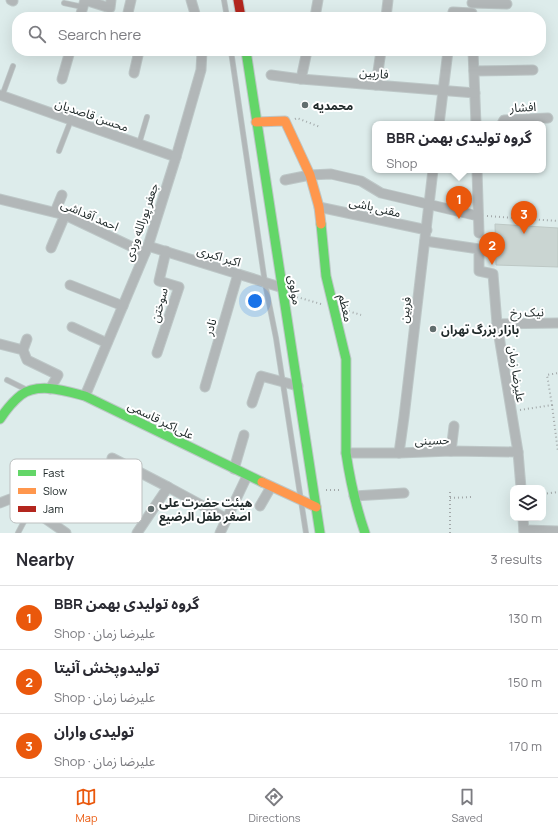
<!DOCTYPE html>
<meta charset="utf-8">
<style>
:root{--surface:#fff;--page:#f7f7f7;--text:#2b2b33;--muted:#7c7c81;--line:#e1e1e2;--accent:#ea580c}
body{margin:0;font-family:Manrope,"Noto Sans Arabic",sans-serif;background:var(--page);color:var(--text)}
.controls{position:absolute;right:12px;bottom:12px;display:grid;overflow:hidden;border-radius:8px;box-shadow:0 4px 16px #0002}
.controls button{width:36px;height:36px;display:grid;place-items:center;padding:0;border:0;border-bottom:1px solid var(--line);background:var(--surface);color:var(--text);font:20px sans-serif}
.you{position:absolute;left:255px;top:301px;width:14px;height:14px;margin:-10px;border:3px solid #fff;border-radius:50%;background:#1a73e8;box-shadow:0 0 0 6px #1a73e833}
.badge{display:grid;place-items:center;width:26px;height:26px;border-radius:50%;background:var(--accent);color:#fff;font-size:13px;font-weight:700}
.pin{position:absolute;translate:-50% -33px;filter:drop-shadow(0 1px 2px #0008)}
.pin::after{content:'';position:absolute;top:21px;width:14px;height:12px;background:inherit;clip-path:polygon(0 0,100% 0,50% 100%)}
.popup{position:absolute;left:372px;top:121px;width:174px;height:52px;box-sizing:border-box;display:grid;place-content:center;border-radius:8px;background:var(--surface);filter:drop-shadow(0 1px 3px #0005);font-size:13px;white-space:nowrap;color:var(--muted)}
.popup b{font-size:15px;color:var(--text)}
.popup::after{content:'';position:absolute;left:50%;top:100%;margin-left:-8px;border:8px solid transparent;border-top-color:var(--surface)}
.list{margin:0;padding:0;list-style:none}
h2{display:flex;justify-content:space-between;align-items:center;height:52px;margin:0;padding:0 16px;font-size:17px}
h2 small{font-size:13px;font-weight:400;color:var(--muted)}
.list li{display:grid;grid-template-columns:26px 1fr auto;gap:12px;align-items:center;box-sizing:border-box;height:64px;padding:0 16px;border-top:1px solid var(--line)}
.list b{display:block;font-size:15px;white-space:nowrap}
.list p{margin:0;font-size:13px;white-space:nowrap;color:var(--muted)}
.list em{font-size:13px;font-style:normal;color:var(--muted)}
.icon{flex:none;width:22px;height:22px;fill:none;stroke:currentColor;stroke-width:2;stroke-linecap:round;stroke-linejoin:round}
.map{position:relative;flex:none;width:558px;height:533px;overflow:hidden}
.search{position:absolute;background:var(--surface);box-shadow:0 4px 16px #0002;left:12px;right:12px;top:12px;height:44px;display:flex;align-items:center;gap:10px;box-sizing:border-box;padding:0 14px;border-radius:16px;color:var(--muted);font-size:15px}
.sheet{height:244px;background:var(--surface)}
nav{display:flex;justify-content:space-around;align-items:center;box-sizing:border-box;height:56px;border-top:1px solid var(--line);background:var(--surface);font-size:11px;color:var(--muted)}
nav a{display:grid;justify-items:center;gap:2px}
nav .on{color:var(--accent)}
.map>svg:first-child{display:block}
.building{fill:#cad5d2;stroke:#bdc8c5}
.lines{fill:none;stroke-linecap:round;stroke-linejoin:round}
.lane-casing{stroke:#bdc7c7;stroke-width:6}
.street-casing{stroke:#bdc7c7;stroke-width:11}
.fast-casing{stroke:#bdc7c7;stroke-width:11}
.slow-casing{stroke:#bdc7c7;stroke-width:11}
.jam-casing{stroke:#bdc7c7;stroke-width:11}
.path{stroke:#a2a8a9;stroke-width:2;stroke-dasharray:1 3;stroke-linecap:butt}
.lane{stroke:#b2b7b8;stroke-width:4.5}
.street{stroke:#b2b7b8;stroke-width:9}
.fast{stroke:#63d668;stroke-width:9}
.slow{stroke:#ff974d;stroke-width:9}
.jam{stroke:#b3261e;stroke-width:9}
.poi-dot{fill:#626e6e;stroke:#fff;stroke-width:1.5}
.labels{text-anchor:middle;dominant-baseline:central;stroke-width:4;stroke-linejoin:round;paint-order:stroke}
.street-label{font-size:12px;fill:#202a2a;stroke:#fff}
.poi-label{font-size:12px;font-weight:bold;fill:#202a2a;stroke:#fff;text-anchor:start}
.key{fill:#fff;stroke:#bcbfbf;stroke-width:1}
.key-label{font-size:11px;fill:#202a2a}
</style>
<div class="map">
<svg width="558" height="533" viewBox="0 0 558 533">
<rect width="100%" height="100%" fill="#ddeceb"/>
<polygon class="building" points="495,224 558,228 558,267 496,265"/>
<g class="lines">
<defs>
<g id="lane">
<polyline points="224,0 227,17"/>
<polyline points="64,3 83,7"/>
<polyline points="231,51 265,283 276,338 306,533"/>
<polyline points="2,96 13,66"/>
<polyline points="139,144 147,117"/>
<polyline points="59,151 71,120"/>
<polyline points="7,380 27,390"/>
<polyline points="121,497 137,471"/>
<polyline points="18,533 30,510"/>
</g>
<g id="street">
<polyline points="11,0 13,1"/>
<polyline points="191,0 196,17"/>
<polyline points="472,3 507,4"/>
<polyline points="80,17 85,0 110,8 111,0"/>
<polyline points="127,17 131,0"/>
<polyline points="315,17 318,0"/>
<polyline points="386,17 388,0"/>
<polyline points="452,17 453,12 472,13"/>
<polyline points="473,51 476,124"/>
<polyline points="474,71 533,70"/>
<polyline points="134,73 139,51"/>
<polyline points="271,75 301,79 475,93"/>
<polyline points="62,79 70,51"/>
<polyline points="301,79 307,51"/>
<polyline points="376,85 381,51"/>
<polyline points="0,95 176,157"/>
<polyline points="439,124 448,51"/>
<polyline points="502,124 504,120 548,118"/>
<polyline points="477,170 479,233"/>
<polyline points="285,180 310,175 331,174 361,181 381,193 478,216"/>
<polyline points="0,199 65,215 145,253"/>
<polyline points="319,207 427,230"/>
<polyline points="55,212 62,195"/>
<polyline points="425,241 479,249 479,271 493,274 497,324 518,452 521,488"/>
<polyline points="148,246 283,288"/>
<polyline points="51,248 65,215"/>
<polyline points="70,285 123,306"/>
<polyline points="497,324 558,323"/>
<polyline points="72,327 107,343"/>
<polyline points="0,344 23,350 27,360 58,375 50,389"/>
<polyline points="23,350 27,339"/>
<polyline points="157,353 179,287 159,281 166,251"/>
<polyline points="205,387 238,274"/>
<polyline points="85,396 148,246 176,157 201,70 202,51"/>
<polyline points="252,403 261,376 298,386"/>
<polyline points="451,451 454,426"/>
<polyline points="346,453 399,453 451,451 518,452"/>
<polyline points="399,453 404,417 433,170"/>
<polyline points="112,458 168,487"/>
<polyline points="234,469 244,435"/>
<polyline points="354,496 404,493"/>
<polyline points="0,503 10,499 46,519 66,533"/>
<polyline points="260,506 271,487"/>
<polyline points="523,518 524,533"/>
<polyline points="524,530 558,531"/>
<polyline points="137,533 168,487 227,519"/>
<polyline points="220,533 247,476"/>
</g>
<g id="fast">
<polyline points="246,51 320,533"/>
<path d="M321 224 326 276 346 359V453C350 480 356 507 365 533"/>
<path d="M0 419C6 410 12 402 21 395 38 382 66 391 85 396L262 482"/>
</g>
<g id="slow">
<polyline points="256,122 285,121 310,175 319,207 321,224"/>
<polyline points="262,482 316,507"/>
</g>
<polyline id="jam" points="238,0 241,17"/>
</defs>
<use href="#lane" class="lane-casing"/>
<use href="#street" class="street-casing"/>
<use href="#fast" class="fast-casing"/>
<use href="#slow" class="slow-casing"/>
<use href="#jam" class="jam-casing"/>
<g class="path">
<polyline points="295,119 297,118 320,127"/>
<polyline points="487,216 558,221"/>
<polyline points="297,297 321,304"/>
<polyline points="345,310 361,315"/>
<polyline points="552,405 558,452"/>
<polyline points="520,410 552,405 547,375 558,373"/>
<polyline points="326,490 342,490"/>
<polyline points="450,492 450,533"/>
<polyline points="543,494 558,492"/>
<polyline points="450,498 472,497"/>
</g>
<use href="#lane" class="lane"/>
<use href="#street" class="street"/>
<use href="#fast" class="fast"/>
<use href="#slow" class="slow"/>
<use href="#jam" class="jam"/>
</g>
<g class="poi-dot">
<circle cx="305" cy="105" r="4"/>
<circle cx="433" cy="329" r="4"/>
<circle cx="151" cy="509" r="4"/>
</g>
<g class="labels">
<g class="street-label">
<text transform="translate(374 73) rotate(5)">فاربین</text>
<text transform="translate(523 107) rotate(-3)">افشار</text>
<text transform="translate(92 115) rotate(19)">محسن قاصدیان</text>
<text transform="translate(375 207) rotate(13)">مقنی باشی</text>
<text transform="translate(90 215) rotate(23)">احمد آقداشی</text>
<text transform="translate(141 222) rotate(-71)">جعفر پورالله وردی</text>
<text transform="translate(219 256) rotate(17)">اکبر اکبری</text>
<text transform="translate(295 290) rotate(81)">مولوی</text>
<text transform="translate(159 305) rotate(-75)">سوختن</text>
<text transform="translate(346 308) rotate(77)">معظم</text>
<text transform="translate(405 310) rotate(-83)">فربین</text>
<text transform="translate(527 312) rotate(-1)">نیک رخ</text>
<text transform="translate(210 327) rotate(-74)">نادر</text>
<text transform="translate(517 374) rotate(81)">علیرضا زمان</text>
<text transform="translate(161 420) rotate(26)">علی‌اکبر قاسمی</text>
<text transform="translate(432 440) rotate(-2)">حسینی</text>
</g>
<g class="poi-label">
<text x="313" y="105">محمدیه</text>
<text x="441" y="329">بازار بزرگ تهران</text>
<text x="159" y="502">هیئت حضرت علی<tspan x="159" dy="14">اصغر طفل الرضیع</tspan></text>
</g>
</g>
<rect x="10" y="459" width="132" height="64" rx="6" class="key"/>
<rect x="18" y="470" width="18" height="6" fill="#63d668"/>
<rect x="18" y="488" width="18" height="6" fill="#ff974d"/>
<rect x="18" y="506" width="18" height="6" fill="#b3261e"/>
<g class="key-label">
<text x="43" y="477">Fast</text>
<text x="43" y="495">Slow</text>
<text x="43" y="513">Jam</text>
</g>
</svg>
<div class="controls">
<button><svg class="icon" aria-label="layers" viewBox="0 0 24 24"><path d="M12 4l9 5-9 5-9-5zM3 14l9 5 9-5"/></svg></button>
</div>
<div class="you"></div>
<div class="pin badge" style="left:459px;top:219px">1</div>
<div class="popup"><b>BBR گروه تولیدی بهمن</b>Shop</div>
<div class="pin badge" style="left:492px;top:265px">2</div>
<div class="pin badge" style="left:524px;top:234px">3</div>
<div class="search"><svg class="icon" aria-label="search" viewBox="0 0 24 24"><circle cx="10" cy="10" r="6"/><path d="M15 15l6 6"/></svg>Search here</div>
</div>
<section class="sheet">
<h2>Nearby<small>3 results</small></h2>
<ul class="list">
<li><span class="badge">1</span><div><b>BBR گروه تولیدی بهمن</b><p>Shop · علیرضا زمان</p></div><em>130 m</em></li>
<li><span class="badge">2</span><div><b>تولیدوپخش آنیتا</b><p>Shop · علیرضا زمان</p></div><em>150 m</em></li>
<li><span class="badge">3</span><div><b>تولیدی واران</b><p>Shop · علیرضا زمان</p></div><em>170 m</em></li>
</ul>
</section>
<nav>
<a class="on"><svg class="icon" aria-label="map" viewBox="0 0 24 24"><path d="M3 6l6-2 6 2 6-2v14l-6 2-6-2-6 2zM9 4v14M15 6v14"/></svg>Map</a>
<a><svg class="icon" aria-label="directions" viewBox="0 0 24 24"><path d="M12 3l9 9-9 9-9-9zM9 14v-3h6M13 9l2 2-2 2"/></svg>Directions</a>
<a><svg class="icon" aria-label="saved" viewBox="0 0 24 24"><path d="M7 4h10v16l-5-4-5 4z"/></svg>Saved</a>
</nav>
